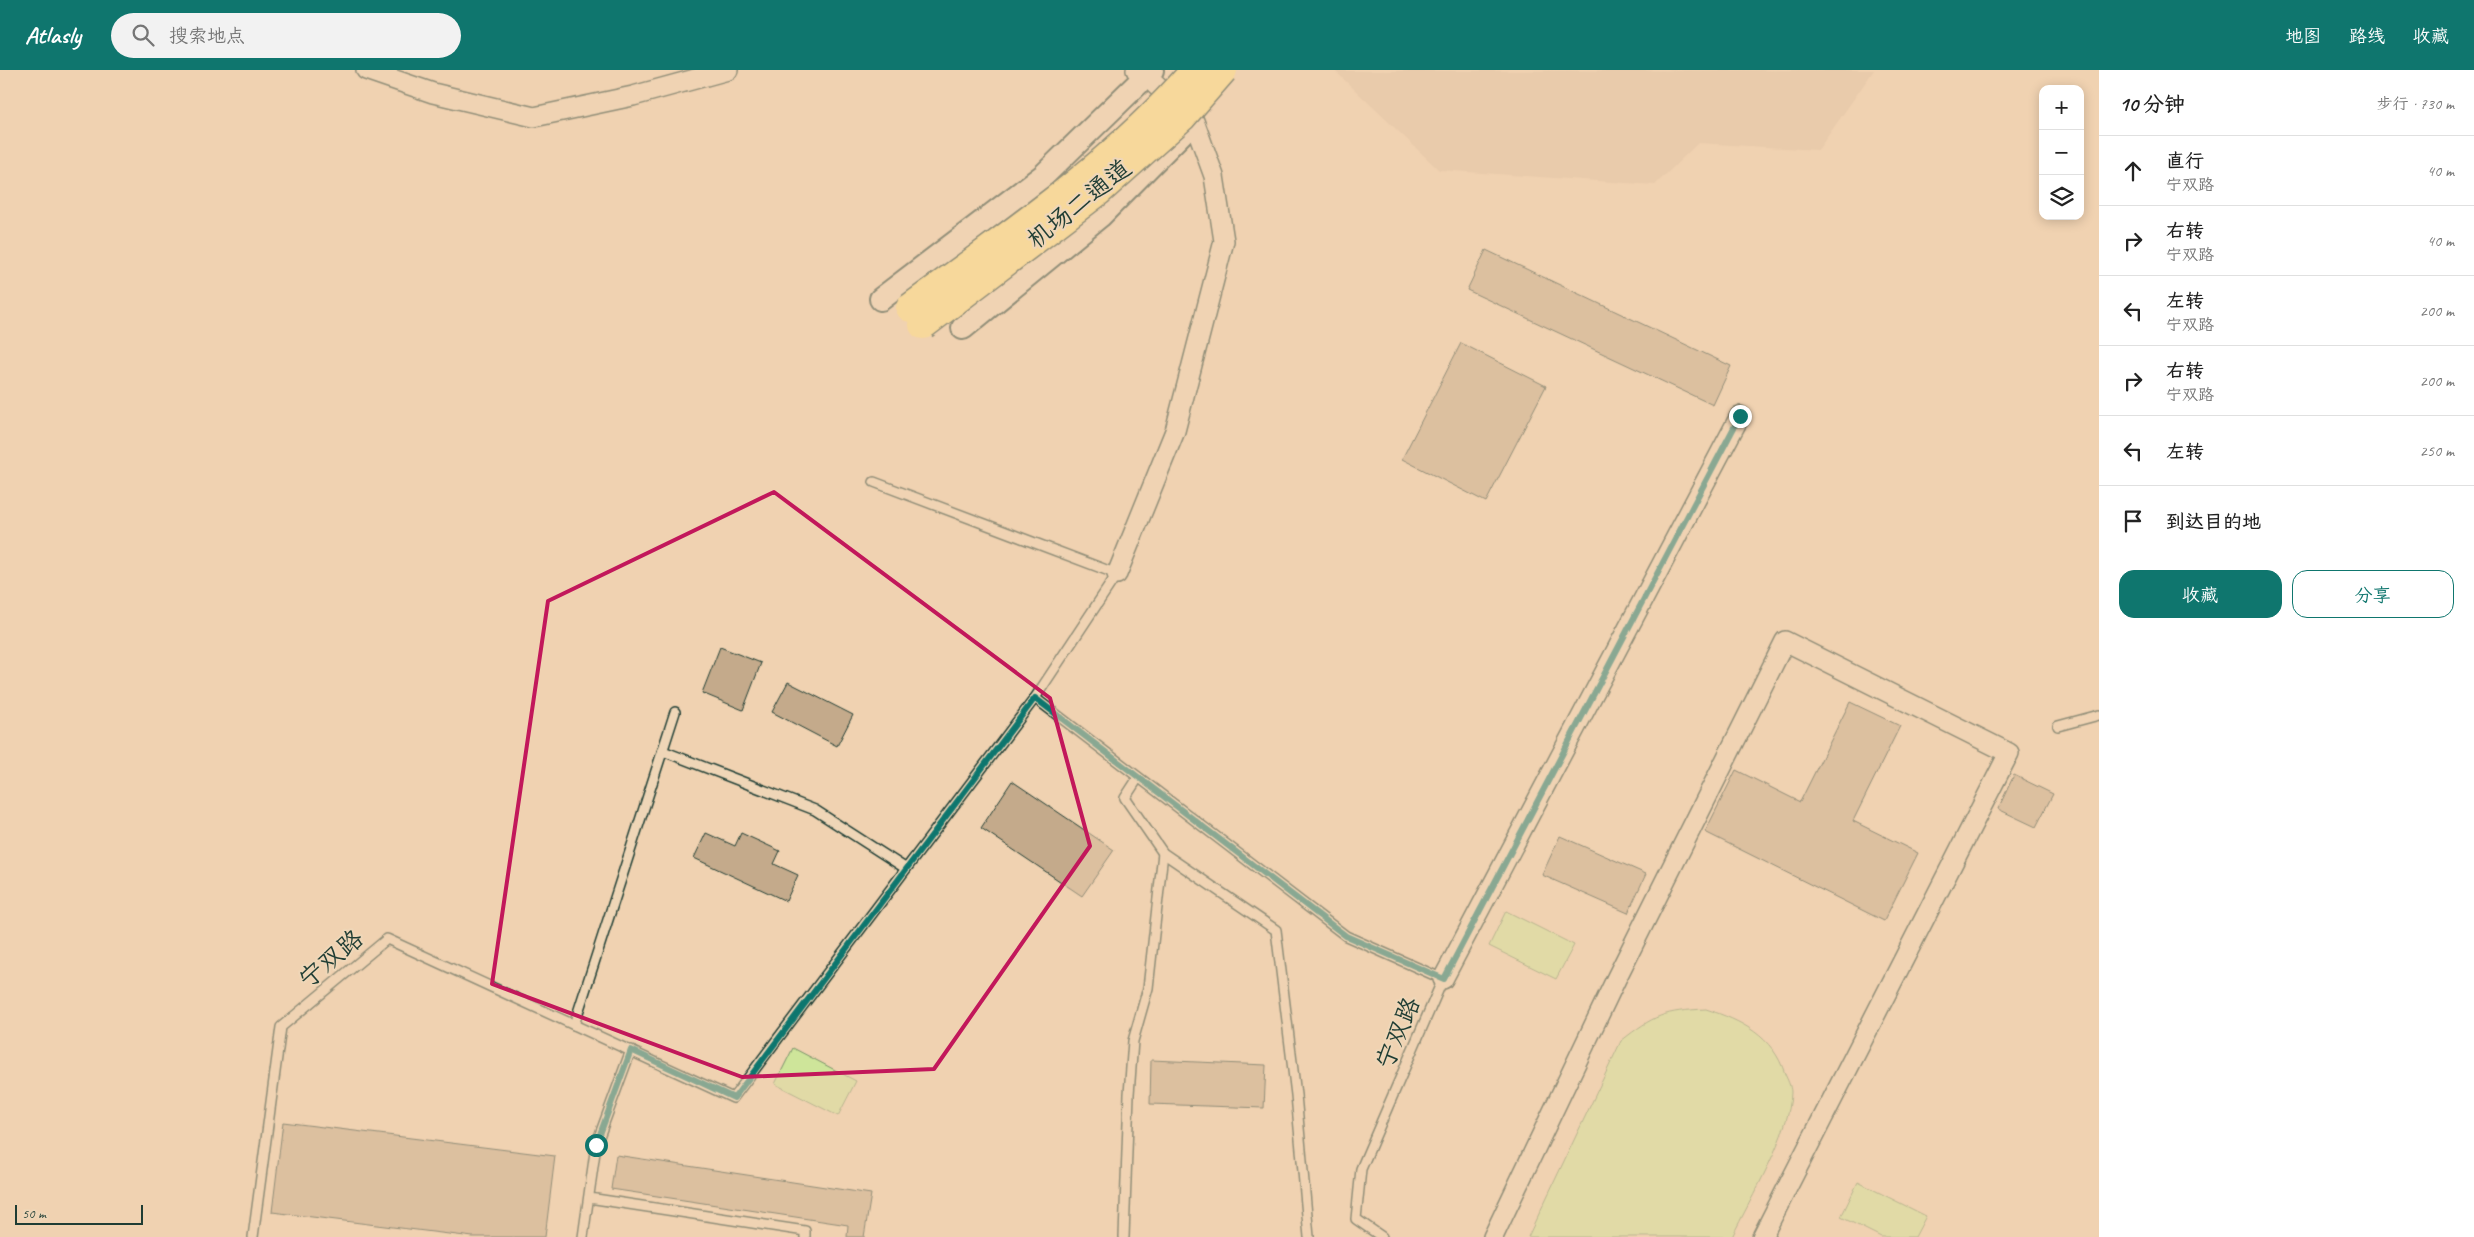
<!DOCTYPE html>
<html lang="zh">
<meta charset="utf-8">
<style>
:root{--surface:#fff;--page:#f2f2f2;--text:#222;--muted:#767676;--line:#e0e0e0;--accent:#0f766e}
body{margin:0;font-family:Caveat,"LXGW WenKai TC",sans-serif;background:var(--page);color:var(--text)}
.controls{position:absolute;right:15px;top:15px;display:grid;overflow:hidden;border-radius:10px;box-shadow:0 2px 12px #0003}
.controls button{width:45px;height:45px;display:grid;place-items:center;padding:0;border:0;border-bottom:1px solid var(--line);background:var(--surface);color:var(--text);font:25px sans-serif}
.scale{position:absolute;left:15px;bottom:12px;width:128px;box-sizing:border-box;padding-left:5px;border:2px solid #1f3d34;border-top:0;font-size:14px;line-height:18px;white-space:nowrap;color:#1f3d34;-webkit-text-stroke:4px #efd6b7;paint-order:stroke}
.stop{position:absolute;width:15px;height:15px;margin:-11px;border:4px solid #0f766e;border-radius:50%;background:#fff}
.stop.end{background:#0f766e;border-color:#fff;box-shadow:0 1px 5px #0008}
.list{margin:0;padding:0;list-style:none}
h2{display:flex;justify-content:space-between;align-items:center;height:65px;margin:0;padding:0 20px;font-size:21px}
h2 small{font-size:16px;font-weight:400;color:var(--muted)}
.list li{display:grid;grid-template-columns:32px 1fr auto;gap:15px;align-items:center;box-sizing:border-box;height:70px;padding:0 20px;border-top:1px solid var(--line)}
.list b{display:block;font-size:19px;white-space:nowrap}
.list p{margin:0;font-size:16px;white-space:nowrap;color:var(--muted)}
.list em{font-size:16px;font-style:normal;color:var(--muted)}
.actions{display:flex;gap:10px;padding:15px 20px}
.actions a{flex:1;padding:11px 0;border:1px solid var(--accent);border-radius:15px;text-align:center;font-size:18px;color:var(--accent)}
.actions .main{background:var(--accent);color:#fff}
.icon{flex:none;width:28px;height:28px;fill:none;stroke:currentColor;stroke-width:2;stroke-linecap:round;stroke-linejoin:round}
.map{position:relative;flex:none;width:2099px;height:1167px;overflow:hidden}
header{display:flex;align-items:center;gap:30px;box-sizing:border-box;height:70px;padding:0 25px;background:var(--accent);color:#fff}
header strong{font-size:24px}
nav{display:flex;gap:28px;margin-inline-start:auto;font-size:18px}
.search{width:350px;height:45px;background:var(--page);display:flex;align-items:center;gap:12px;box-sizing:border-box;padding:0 18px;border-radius:28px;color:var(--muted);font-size:19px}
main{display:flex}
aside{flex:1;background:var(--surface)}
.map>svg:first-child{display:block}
.built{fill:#dfc3a4}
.green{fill:#cee59a;stroke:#769167}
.building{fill:#c4aa8b;stroke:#1f3d34}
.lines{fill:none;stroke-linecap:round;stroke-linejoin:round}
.service-casing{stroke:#1f3d34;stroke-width:12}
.minor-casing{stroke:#1f3d34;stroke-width:22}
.tertiary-casing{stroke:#1f3d34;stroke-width:26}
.service{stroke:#efd6b7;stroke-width:9}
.minor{stroke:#efd6b7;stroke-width:19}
.tertiary{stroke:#efd6b7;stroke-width:22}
.trunk-bridge-casing{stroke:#1f3d34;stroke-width:31;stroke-linecap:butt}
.trunk-bridge{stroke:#ffdf80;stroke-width:28}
.route{stroke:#0f766e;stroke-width:6}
.marked{fill:none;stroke:#c2185b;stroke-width:4;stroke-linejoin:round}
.labels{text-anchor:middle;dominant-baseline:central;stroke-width:4.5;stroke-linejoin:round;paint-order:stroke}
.street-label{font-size:25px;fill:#1f3d34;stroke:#efd6b7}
</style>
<header>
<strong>Atlasly</strong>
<div class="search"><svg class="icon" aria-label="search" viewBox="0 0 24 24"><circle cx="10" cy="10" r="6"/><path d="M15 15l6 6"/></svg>搜索地点</div>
<nav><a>地图</a><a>路线</a><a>收藏</a></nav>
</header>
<main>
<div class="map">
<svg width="2099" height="1167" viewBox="0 0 2099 1167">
<rect width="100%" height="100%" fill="#f0d2b1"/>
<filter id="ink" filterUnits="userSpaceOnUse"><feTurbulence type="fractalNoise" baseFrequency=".02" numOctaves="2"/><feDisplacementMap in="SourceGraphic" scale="10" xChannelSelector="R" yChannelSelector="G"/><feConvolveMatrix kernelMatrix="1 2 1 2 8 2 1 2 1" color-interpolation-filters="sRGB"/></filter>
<g filter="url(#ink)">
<polygon class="built" points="1874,0 1818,80 1698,73 1655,115 1439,100 1335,1"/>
<g class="green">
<polygon points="1506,841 1574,875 1556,909 1489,876"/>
<path d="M1706 939C1742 951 1773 966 1785 1004 1787 1009 1791 1016 1791 1022 1791 1062 1750 1129 1732 1167H1528L1621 971C1654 945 1664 941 1706 939Z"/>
<polygon points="793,978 856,1011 838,1046 775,1014"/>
<polygon points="1858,1112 1926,1146 1915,1167 1881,1167 1841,1147"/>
</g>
<g class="building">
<polygon points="1486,180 1731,296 1713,335 1467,220"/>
<polygon points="1461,273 1546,316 1486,432 1402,389"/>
<polygon points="720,577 761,593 743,640 702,623"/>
<polygon points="788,612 853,645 837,676 772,642"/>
<polygon points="1850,632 1900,656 1853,751 1918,783 1884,851 1705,762 1736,700 1800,732"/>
<polygon points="2014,705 2053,724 2036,757 1998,739"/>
<polygon points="1012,711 1114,780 1082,826 981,758"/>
<polygon points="706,763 735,776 741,763 780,781 774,794 798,805 786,831 694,788"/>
<polygon points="1560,766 1646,804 1628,843 1542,805"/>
<polygon points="1151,990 1266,995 1264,1038 1150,1034"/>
<polygon points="283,1052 555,1086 545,1167 473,1167 272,1142"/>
<polygon points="616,1085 871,1124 864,1167 847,1167 848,1155 611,1119"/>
</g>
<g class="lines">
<defs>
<g id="service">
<polyline points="874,412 1117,504 1035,628"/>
<polyline points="2058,656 2099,645"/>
<polyline points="663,681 815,740 905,798"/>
<polyline points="1138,708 1125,728 1163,783 1276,860 1296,1025 1309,1167"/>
<polyline points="574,955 675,642"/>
<polyline points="589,1128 805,1161 805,1167"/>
<polyline points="253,1167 281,957 387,869 733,1028 1035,628 1346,866 1443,909 1361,1099 1356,1149 1382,1167"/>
<polyline points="583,1167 596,1075 631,980"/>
<polyline points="1124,1167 1129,1024 1133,971 1148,918 1163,783"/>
</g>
<g id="minor">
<polyline points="366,0 433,23 534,47 633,26 728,0"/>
<polyline points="1117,504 1175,361 1224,171 1214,106 1194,51 1145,5 1136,0"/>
<polyline points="1443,909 1740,346"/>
<polyline points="1493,1167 1617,907 1785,571 2009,683 1762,1167"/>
</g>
<g id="tertiary">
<polyline points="881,229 1044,105 1152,0"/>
<polyline points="963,258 1100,146 1182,63"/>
</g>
</defs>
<use href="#service" class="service-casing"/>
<use href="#minor" class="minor-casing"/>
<use href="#tertiary" class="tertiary-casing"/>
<use href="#service" class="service"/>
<use href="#minor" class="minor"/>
<use href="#tertiary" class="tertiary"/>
<defs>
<g id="trunk-bridge">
<path d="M910 238C1010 164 1113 95 1195 0"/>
<polyline points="923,255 1099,121 1182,47 1223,0"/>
</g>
</defs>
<use href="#trunk-bridge" class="trunk-bridge-casing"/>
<use href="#trunk-bridge" class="trunk-bridge"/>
</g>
</g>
<g class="lines" filter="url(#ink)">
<polyline class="route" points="596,1075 631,980 734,1028 1035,628 1346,866 1444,909 1740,346"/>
</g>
<path d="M0 0H2099V1167H0ZM774 422 1050 628 1090 776 934 999 742 1007 492 914 548 531Z" fill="#f0d2b1" fill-opacity=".55" fill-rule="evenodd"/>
<path class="marked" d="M774 422 1050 628 1090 776 934 999 742 1007 492 914 548 531Z"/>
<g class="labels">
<g class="street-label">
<text transform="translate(1079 134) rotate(-39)">机场二通道</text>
<text transform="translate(331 889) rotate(-40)">宁双路</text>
<text transform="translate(1398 963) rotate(-67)">宁双路</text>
</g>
</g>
</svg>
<div class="controls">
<button>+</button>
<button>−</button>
<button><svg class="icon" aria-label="layers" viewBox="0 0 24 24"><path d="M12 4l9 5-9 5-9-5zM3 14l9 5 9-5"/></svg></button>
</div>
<div class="scale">50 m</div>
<div class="stop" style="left:596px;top:1075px"></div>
<div class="stop end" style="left:1740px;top:346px"></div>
</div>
<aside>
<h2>10 分钟<small>步行 · 730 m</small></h2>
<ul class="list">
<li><svg class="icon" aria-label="ahead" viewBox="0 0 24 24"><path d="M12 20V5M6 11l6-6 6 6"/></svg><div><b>直行</b><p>宁双路</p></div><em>40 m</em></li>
<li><svg class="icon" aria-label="right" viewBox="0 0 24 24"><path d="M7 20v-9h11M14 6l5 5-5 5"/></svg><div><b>右转</b><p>宁双路</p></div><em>40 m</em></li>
<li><svg class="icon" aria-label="left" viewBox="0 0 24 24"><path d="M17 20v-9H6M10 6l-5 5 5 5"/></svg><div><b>左转</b><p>宁双路</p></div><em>200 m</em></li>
<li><svg class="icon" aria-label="right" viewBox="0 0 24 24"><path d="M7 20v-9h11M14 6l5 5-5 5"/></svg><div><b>右转</b><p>宁双路</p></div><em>200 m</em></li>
<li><svg class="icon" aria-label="left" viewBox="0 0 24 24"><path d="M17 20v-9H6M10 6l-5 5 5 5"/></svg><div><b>左转</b></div><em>250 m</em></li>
<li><svg class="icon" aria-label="arrive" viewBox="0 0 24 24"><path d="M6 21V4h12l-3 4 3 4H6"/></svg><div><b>到达目的地</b></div></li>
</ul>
<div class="actions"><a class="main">收藏</a><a>分享</a></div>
</aside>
</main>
